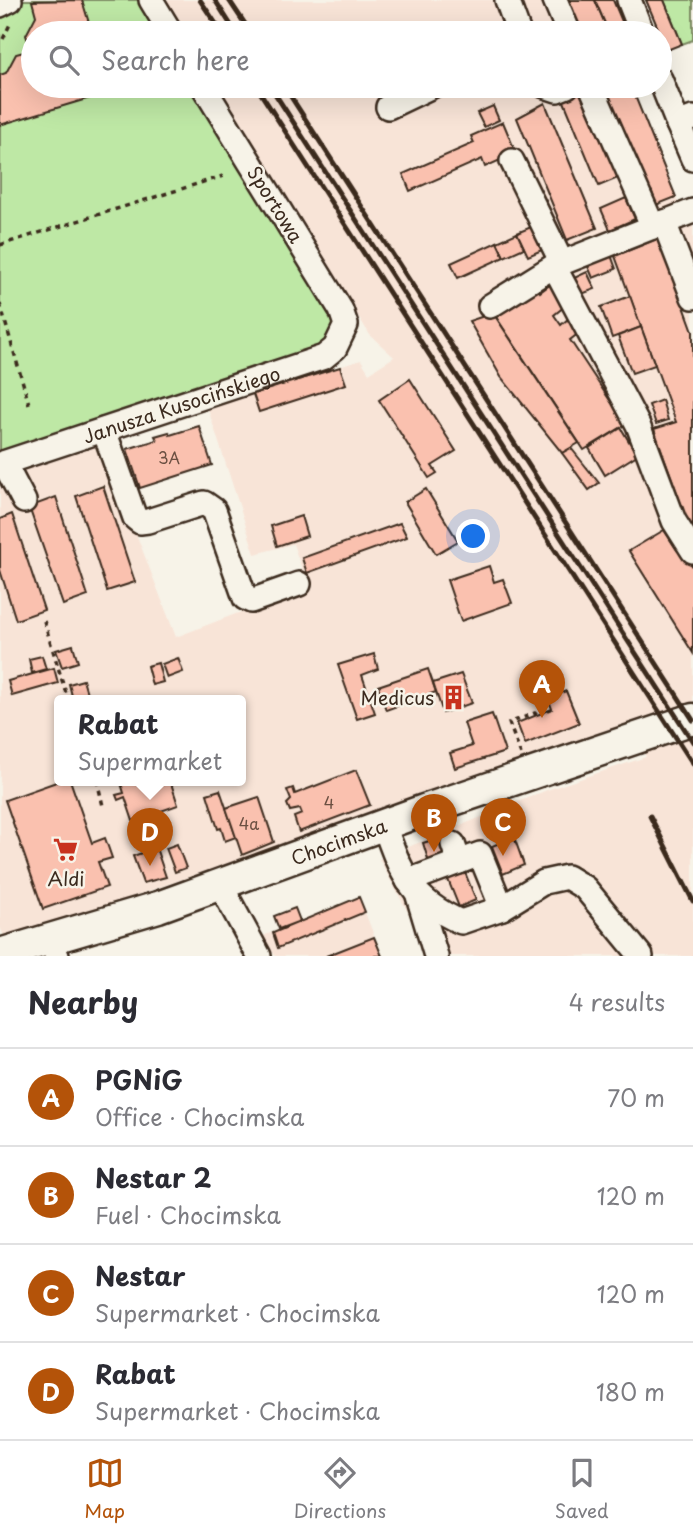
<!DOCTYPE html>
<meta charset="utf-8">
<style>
:root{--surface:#fff;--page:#f2f2f3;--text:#2b2b33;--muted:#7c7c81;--line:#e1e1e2;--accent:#b45309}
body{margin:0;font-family:"Playpen Sans",sans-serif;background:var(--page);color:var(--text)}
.you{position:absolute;left:474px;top:537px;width:24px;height:24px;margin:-18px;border:5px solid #fff;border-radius:50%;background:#1a73e8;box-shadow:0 0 0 10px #1a73e833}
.badge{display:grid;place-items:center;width:46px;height:46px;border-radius:50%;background:var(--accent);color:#fff;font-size:23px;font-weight:700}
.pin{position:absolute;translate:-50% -58px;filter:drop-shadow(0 2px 4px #0008)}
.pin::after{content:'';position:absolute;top:37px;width:24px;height:21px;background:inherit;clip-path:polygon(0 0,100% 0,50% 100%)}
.popup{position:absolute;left:54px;top:695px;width:192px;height:91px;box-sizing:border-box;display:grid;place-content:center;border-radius:7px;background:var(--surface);filter:drop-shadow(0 2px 5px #0005);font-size:23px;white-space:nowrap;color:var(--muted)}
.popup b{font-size:26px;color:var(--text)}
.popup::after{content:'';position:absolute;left:50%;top:100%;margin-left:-14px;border:14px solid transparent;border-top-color:var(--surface)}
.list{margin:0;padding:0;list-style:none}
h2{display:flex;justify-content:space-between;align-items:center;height:91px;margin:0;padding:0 28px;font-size:30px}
h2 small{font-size:23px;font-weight:400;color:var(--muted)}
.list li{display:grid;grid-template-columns:46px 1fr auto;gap:21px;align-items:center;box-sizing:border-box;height:98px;padding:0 28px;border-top:2px solid var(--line)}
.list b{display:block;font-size:26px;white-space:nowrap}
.list p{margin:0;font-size:23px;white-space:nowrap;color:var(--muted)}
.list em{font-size:23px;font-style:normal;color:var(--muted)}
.icon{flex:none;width:38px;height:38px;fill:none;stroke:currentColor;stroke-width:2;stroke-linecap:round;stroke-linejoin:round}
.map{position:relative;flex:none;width:693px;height:956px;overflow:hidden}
.search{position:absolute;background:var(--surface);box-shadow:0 7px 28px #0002;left:21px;right:21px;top:21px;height:77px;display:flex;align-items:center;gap:18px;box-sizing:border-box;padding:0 24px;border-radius:38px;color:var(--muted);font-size:26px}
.sheet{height:483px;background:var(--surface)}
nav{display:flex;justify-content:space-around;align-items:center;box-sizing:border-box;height:98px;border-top:2px solid var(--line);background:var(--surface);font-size:19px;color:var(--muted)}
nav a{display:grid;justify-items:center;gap:4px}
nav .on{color:var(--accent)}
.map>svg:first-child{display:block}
.built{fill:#f8e4d7;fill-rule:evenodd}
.green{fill:#bee8a5;stroke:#7c8962;stroke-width:2}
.building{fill:#fac1af;stroke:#3b2a1e;stroke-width:2}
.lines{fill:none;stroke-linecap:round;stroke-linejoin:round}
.minor-casing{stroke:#3b2a1e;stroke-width:28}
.major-casing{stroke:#3b2a1e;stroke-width:35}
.path{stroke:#3b2a1e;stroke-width:3.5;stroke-dasharray:5 5;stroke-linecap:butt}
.minor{stroke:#f7f3e8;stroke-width:23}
.major{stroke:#f7f3e8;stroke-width:30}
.rail{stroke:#3b2a1e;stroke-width:5}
.labels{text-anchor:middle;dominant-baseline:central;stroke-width:5;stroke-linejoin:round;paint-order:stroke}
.number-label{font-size:16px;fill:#6b5042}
.street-label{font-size:19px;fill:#3b2a1e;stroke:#f7f3e8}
.poi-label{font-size:19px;fill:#3b2a1e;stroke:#f7f3e8;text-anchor:end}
</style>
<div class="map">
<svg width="693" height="956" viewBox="0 0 693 956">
<rect width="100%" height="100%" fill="#f7f3e8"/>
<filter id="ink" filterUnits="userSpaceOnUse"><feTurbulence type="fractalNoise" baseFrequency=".0143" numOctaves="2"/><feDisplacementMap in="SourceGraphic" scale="14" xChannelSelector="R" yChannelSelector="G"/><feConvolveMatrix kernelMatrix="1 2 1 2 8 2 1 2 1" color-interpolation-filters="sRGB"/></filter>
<g filter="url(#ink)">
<g class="built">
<polygon points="160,0 595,0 609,33 181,33"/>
<path d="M214 86H631L683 215 693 220V956H432L379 859 547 790 646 757 628 724 34 931 5 938 0 927V476L101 443 176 637 308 586 293 544 255 554 208 409 361 360 369 373 394 357 370 335ZM59 700H241V780H59Z"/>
<polygon points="359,897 382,956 275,956 263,936"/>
</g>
<g class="green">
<polygon points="0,0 151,0 171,33 33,33 33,86 203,86 346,325 335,348 0,464"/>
<polygon points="664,0 693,0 693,40 682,44"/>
</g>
<g class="building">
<polygon points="82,0 92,33 33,33 33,86 108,86 110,92 0,125 0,75 6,73 16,54 31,50 26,35 36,16 32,1"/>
<polygon points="569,0 595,0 609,33 582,33"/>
<polygon points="595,0 613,0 627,33 609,33"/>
<polygon points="646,0 664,0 682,44 667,50"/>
<polygon points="604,86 631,86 676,197 656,205 652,192 648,194"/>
<polygon points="582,91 618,178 599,186 563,99"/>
<polygon points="545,103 597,228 567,240 517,118"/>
<polygon points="493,106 499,120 484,127 477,113"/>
<polygon points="503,122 516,153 485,167 482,159 410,191 403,174 474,143 471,136"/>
<polygon points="626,198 635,219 610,230 601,209"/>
<polygon points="531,227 542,250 528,256 517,233"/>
<polygon points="517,233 524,248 504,257 497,242"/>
<polygon points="659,238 693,331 693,538 678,510 682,507 654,429 676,422 615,256"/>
<polygon points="497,242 504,257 458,278 451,263"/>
<polygon points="611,255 616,269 593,278 587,264"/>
<polygon points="587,272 595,289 579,295 572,279"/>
<polygon points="551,284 565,306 554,315 561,325 569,318 579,333 570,340 611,402 615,400 630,422 584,450 494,314 537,288 540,292"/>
<polygon points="630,296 641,327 612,338 601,307"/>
<polygon points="493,313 579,443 562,453 501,377 469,321"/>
<polygon points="641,327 655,365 632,373 618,336"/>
<polygon points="340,367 346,384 259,412 253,394"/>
<polygon points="410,379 456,451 432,466 437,473 429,478 379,400"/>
<polygon points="662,400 668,420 656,424 649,405"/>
<polygon points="199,426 212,465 140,488 127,449 157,440 155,436 169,432 170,435"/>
<polygon points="621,428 637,455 605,475 589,448"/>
<polygon points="571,448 599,483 589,490 562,453"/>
<polygon points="103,486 135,582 107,591 76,496"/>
<polygon points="426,489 458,541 436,554 405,502"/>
<polygon points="56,497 88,596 63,605 29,507"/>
<polygon points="12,514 44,610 16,620 0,570 0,519"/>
<polygon points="301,516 307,536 277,546 271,526"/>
<polygon points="400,523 407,537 307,573 302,558"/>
<polygon points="664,530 677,550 681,548 693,567 693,653 629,551"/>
<polygon points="489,566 494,582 503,579 512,603 461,621 447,580"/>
<polygon points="73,645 78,662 62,667 56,650"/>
<polygon points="374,654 378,669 362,675 375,713 357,719 338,665"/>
<polygon points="42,656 46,669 32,673 29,659"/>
<polygon points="178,658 183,672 167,678 162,664"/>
<polygon points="158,663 163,682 152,685 147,666"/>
<polygon points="54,668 58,683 12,696 8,681"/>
<polygon points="428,669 436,692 386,710 378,686"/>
<polygon points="461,674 472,703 443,713 433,683"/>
<polygon points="83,680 89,700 73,700 69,684"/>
<polygon points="566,691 579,723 525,744 517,723 552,709 548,698"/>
<polygon points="492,714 505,752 455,768 450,753 472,746 464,723"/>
<polygon points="356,770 370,805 299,832 294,817 302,814 300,809 290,811 287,804 291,800 287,790 293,788 295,794"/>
<polygon points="62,780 70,780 92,843 105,838 112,858 98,862 107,887 43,909 5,800"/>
<polygon points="120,780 170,780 178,805 133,821 125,797 118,800 116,795 124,793"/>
<polygon points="220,790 236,837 225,841 221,828 218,829 207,794"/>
<polygon points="259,797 274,842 242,855 226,808"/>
<polygon points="514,837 524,865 503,874 492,846"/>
<polygon points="438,838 446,860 430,866 423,843"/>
<polygon points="177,844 186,868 175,872 166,848"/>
<polygon points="156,848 166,877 143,883 133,856"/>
<polygon points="462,865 476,900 459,907 445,872"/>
<polygon points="359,897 365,912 278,948 273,933"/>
<polygon points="295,908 300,921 279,929 274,916"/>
<polygon points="374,937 382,956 326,956"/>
</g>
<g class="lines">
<defs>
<g id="minor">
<polyline points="151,0 171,33"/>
<polyline points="507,0 519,33"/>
<polyline points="555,0 569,33"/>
<polyline points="629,0 642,33"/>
<polyline points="0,5 10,0"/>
<polyline points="660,79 678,124"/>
<polyline points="545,86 557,90 567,86"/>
<polyline points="591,86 653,227"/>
<polyline points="388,107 432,86"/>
<polyline points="693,118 678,124 693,159"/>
<polyline points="512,161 562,263"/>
<polyline points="693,211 554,266 638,425 674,521 693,551"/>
<polyline points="664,222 693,297"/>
<polyline points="490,306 554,266"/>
<polyline points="104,430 135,518 140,522 148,521 204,503 214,510 245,598 251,601 299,584"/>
<polyline points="4,463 24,501"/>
<path id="s1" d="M0 464 324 357 335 348 346 325 341 310 203 86"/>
<path d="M384 825C401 874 412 901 461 922L502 908 480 854 459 862 453 844"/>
<polyline points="408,881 459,862"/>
<polyline points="220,884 259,956"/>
<polyline points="418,896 436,956"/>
<polyline points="502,908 544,882 567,877 585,888 641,956"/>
<polyline points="56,955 57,956"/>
</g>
<g id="major">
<path id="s2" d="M0 954 158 907 424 810 693 719"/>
</g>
</defs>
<use href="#minor" class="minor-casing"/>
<use href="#major" class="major-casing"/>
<g class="path">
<polyline points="3,39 11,22"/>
<polyline points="0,245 223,176"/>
<polyline points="0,304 29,404"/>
<polyline points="44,621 68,700"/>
<polyline points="521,755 509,723 535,713 536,715"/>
<polyline points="97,780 103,806"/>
</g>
<use href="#minor" class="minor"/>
<use href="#major" class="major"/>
<g class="rail">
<polyline points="200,0 222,33"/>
<polyline points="215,0 236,33"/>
<polyline points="229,0 251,33"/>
<polyline points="256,86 693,764"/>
<polyline points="270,86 693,742"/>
<polyline points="284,86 693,720"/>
<polyline points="650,816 693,901"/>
</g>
</g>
</g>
<defs>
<symbol id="building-bare" viewBox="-9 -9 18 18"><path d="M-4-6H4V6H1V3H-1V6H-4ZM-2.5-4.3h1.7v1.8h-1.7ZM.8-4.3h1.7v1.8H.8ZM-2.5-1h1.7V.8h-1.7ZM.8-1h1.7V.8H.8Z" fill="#c8321e" stroke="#f7f3e8" stroke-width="2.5" paint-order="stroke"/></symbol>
<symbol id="supermarket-bare" viewBox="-9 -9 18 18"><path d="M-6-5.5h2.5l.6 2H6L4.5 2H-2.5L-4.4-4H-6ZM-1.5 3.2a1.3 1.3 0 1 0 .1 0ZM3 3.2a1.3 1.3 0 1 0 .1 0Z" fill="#c8321e" stroke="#f7f3e8" stroke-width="2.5" paint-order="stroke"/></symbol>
</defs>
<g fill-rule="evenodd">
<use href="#building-bare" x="436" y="680" width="35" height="35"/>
<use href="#supermarket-bare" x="48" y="832" width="35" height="35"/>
</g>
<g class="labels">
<g class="number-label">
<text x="169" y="457">3A</text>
<text x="329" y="802">4</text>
<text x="249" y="823">4a</text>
</g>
<g class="street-label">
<text transform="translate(276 204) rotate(58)">Sportowa</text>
<text stroke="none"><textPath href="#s1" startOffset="191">Janusza Kusocińskiego</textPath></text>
<text stroke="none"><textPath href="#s2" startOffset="357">Chocimska</textPath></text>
</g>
<g class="poi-label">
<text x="434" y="697">Medicus</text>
<text x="66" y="878" text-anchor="middle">Aldi</text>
</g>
</g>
</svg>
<div class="you"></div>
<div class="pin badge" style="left:542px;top:718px">A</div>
<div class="pin badge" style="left:434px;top:852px">B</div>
<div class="pin badge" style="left:503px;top:856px">C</div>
<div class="pin badge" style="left:150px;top:866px">D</div>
<div class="popup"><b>Rabat</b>Supermarket</div>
<div class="search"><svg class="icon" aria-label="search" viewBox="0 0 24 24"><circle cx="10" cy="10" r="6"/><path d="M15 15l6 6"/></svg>Search here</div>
</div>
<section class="sheet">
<h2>Nearby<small>4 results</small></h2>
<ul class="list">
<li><span class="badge">A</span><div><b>PGNiG</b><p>Office · Chocimska</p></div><em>70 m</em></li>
<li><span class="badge">B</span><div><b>Nestar 2</b><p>Fuel · Chocimska</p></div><em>120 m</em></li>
<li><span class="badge">C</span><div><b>Nestar</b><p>Supermarket · Chocimska</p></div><em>120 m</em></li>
<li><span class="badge">D</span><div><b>Rabat</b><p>Supermarket · Chocimska</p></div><em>180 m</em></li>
</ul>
</section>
<nav>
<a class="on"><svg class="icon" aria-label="map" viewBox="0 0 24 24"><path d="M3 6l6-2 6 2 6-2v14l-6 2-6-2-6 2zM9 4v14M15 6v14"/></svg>Map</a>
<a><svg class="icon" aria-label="directions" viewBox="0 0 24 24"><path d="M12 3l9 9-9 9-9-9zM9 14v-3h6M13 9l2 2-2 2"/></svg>Directions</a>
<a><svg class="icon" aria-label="saved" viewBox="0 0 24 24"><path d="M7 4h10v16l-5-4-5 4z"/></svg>Saved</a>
</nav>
